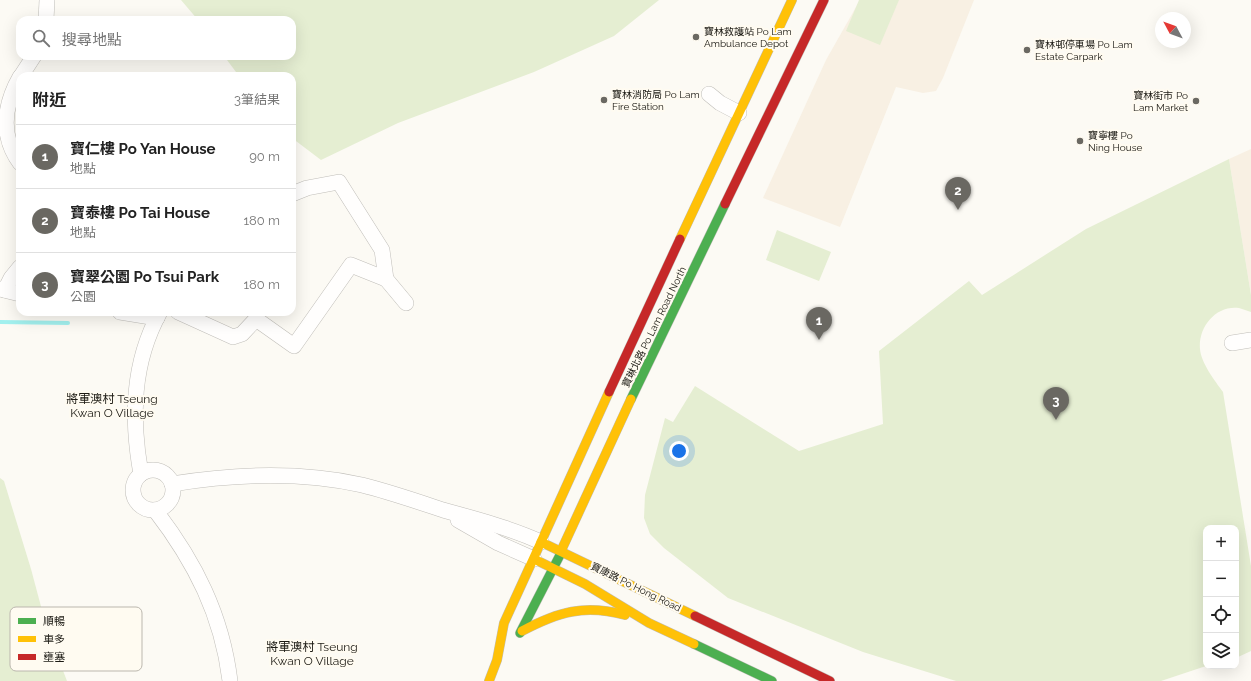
<!DOCTYPE html>
<html lang="zh-TW">
<meta charset="utf-8">
<style>
:root{--surface:#fff;--page:#f6f6f6;--text:#222;--muted:#767676;--line:#e0e0e0;--accent:#6a6862}
body{margin:0;font-family:Raleway,"Noto Sans TC",sans-serif;background:var(--page);color:var(--text)}
.controls{position:absolute;right:12px;bottom:12px;display:grid;overflow:hidden;border-radius:8px;box-shadow:0 4px 16px #0002}
.controls button{width:36px;height:36px;display:grid;place-items:center;padding:0;border:0;border-bottom:1px solid var(--line);background:var(--surface);color:var(--text);font:20px sans-serif}
.compass{position:absolute;left:1155px;top:12px;width:36px;height:36px;border-radius:50%;background:var(--surface);box-shadow:0 4px 16px #0002;rotate:311deg}
.you{position:absolute;left:679px;top:451px;width:14px;height:14px;margin:-10px;border:3px solid #fff;border-radius:50%;background:#1a73e8;box-shadow:0 0 0 6px #1a73e833}
.badge{display:grid;place-items:center;width:26px;height:26px;border-radius:50%;background:var(--accent);color:#fff;font-size:13px;font-weight:700}
.pin{position:absolute;translate:-50% -33px;filter:drop-shadow(0 1px 2px #0008)}
.pin::after{content:'';position:absolute;top:21px;width:14px;height:12px;background:inherit;clip-path:polygon(0 0,100% 0,50% 100%)}
.list{margin:0;padding:0;list-style:none}
h2{display:flex;justify-content:space-between;align-items:center;height:52px;margin:0;padding:0 16px;font-size:17px}
h2 small{font-size:13px;font-weight:400;color:var(--muted)}
.list li{display:grid;grid-template-columns:26px 1fr auto;gap:12px;align-items:center;box-sizing:border-box;height:64px;padding:0 16px;border-top:1px solid var(--line)}
.list b{display:block;font-size:15px;white-space:nowrap}
.list p{margin:0;font-size:13px;white-space:nowrap;color:var(--muted)}
.list em{font-size:13px;font-style:normal;color:var(--muted)}
.icon{flex:none;width:22px;height:22px;fill:none;stroke:currentColor;stroke-width:2;stroke-linecap:round;stroke-linejoin:round}
.map{position:relative;flex:none;width:1251px;height:681px;overflow:hidden}
.search{position:absolute;background:var(--surface);box-shadow:0 4px 16px #0002;left:16px;top:16px;width:280px;height:44px;display:flex;align-items:center;gap:10px;box-sizing:border-box;padding:0 14px;border-radius:12px;color:var(--muted);font-size:15px}
.panel{position:absolute;background:var(--surface);box-shadow:0 4px 16px #0002;left:16px;top:72px;width:280px;height:244px;border-radius:12px}
.map>svg:first-child{display:block}
.education{fill:#f8f0e3}
.green{fill:#e5eed2}
.lines{fill:none;stroke-linecap:round;stroke-linejoin:round}
.stream{stroke:#a2f0ee;stroke-width:4}
.street-casing{stroke:#c0beb9;stroke-width:16}
.fast-casing{stroke:#c0beb9;stroke-width:10}
.slow-casing{stroke:#c0beb9;stroke-width:10}
.jam-casing{stroke:#c0beb9;stroke-width:10}
.street{stroke:#fffefd;stroke-width:15}
.fast{stroke:#4caf50;stroke-width:9}
.slow{stroke:#ffc107;stroke-width:9}
.jam{stroke:#c62828;stroke-width:9}
.poi-dot{fill:#6a6862;stroke:#fffbf1;stroke-width:1.5}
.labels{text-anchor:middle;dominant-baseline:central;stroke-width:4;stroke-linejoin:round;paint-order:stroke}
.poi-label{font-size:10px;fill:#1b1913;stroke:#fffbf1;text-anchor:start}
.street-label{font-size:10px;fill:#1b1913;stroke:#fffbf1}
.quarter-label{font-size:12px;fill:#1b1913;stroke:#fffbf1}
.key{fill:#fffbf1;stroke:#bbb7ae;stroke-width:1}
.key-label{font-size:11px;fill:#1b1913}
</style>
<div class="map">
<svg width="1251" height="681" viewBox="0 0 1251 681">
<rect width="100%" height="100%" fill="#fcfaf4"/>
<g class="education">
<polygon points="860,0 974,0 943,78 936,91 923,93 896,87 840,227 763,198 826,60"/>
<polygon points="1251,149 1251,295 1229,159"/>
</g>
<g class="green">
<polygon points="181,0 659,0 614,36 534,72 398,123 321,160 292,138 292,76 239,76 224,56 292,56 292,20 198,20"/>
<polygon points="859,0 899,0 880,45 846,31"/>
<path d="M1229 159 1251 295V312C1247 311 1243 309 1239 308 1216 305 1198 327 1200 349 1201 363 1215 381 1223 392L1251 566V651L1236 658V528H1206V666L1161 681H956L863 652 728 598 664 548 650 534 644 518 645 495 665 418 673 422 695 386 799 451 883 424 879 351 969 281 982 295 1086 229Z"/>
<polygon points="777,230 831,252 819,281 766,260"/>
<polygon points="0,478 4,481 31,569 47,629 67,681 0,681"/>
</g>
<g class="lines">
<polyline class="stream" points="0,322 68,323"/>
<defs>
<g id="street">
<polyline points="46,20 47,0"/>
<polyline points="21,76 34,56"/>
<path d="M20 77C4 105 0 136 20 163"/>
<polyline points="709,94 720,103 739,113"/>
<polyline points="292,194 307,188 339,182 382,250 386,279 406,303"/>
<polyline points="0,289 20,294"/>
<polyline points="5,290 11,278 20,267"/>
<polyline points="120,312 157,318"/>
<polyline points="178,312 233,337 242,334 256,319 294,346 351,265 386,279"/>
<polyline points="1232,343 1251,340"/>
<circle cx="153" cy="490" r="20"/>
<path d="M141 474C131 418 132 363 160 312"/>
<path d="M172 484C234 474 299 471 362 485 390 492 416 501 443 510 476 519 510 528 541 542"/>
<path d="M155 510C195 562 222 615 230 681"/>
<polyline points="458,520 498,543 534,559"/>
</g>
<g id="fast">
<polyline points="631,399 725,204"/>
<polyline points="520,633 560,555"/>
<polyline points="694,644 772,681"/>
</g>
<g id="slow">
<polyline points="680,239 792,0"/>
<polyline points="541,542 609,392"/>
<polyline points="561,551 631,399"/>
<polyline points="534,559 585,584 649,623 694,644"/>
<path d="M522 631C558 612 584 604 625 615"/>
<polyline points="489,681 497,660 504,623 541,542 695,616"/>
</g>
<g id="jam">
<polyline points="725,204 824,0"/>
<polyline points="609,392 680,239"/>
<polyline points="695,616 830,681"/>
</g>
</defs>
<use href="#street" class="street-casing"/>
<use href="#fast" class="fast-casing"/>
<use href="#slow" class="slow-casing"/>
<use href="#jam" class="jam-casing"/>
<use href="#street" class="street"/>
<use href="#fast" class="fast"/>
<use href="#slow" class="slow"/>
<use href="#jam" class="jam"/>
</g>
<g class="poi-dot">
<circle cx="696" cy="37" r="4"/>
<circle cx="1027" cy="50" r="4"/>
<circle cx="604" cy="100" r="4"/>
<circle cx="1196" cy="101" r="4"/>
<circle cx="1080" cy="141" r="4"/>
</g>
<g class="labels">
<g class="poi-label">
<text x="704" y="31">寶林救護站 Po Lam<tspan x="704" dy="12">Ambulance Depot</tspan></text>
<text x="1035" y="44">寶林邨停車場 Po Lam<tspan x="1035" dy="12">Estate Carpark</tspan></text>
<text x="612" y="94">寶林消防局 Po Lam<tspan x="612" dy="12">Fire Station</tspan></text>
<text x="1188" y="95" text-anchor="end">寶林街市 Po<tspan x="1188" dy="12">Lam Market</tspan></text>
<text x="1088" y="135">寶寧樓 Po<tspan x="1088" dy="12">Ning House</tspan></text>
</g>
<g class="street-label">
<text transform="translate(654 327) rotate(-64)">寶琳北路 Po Lam Road North</text>
<text transform="translate(636 587) rotate(26)">寶康路 Po Hong Road</text>
</g>
<g class="quarter-label">
<text x="112" y="399">將軍澳村 Tseung<tspan x="112" dy="14">Kwan O Village</tspan></text>
<text x="312" y="647">將軍澳村 Tseung<tspan x="312" dy="14">Kwan O Village</tspan></text>
</g>
</g>
<rect x="10" y="607" width="132" height="64" rx="6" class="key"/>
<rect x="18" y="618" width="18" height="6" fill="#4caf50"/>
<rect x="18" y="636" width="18" height="6" fill="#ffc107"/>
<rect x="18" y="654" width="18" height="6" fill="#c62828"/>
<g class="key-label">
<text x="43" y="625">順暢</text>
<text x="43" y="643">車多</text>
<text x="43" y="661">壅塞</text>
</g>
</svg>
<div class="controls">
<button>+</button>
<button>−</button>
<button><svg class="icon" aria-label="locate" viewBox="0 0 24 24"><circle cx="12" cy="12" r="6"/><path d="M12 2v4M12 18v4M2 12h4M18 12h4"/></svg></button>
<button><svg class="icon" aria-label="layers" viewBox="0 0 24 24"><path d="M12 4l9 5-9 5-9-5zM3 14l9 5 9-5"/></svg></button>
</div>
<svg class="compass" viewBox="-18 -18 36 36"><path d="M0-13l5 13h-10z" fill="#e53935"/><path d="M0 13l5-13h-10z" fill="#767676"/></svg>
<div class="you"></div>
<div class="pin badge" style="left:819px;top:340px">1</div>
<div class="pin badge" style="left:958px;top:210px">2</div>
<div class="pin badge" style="left:1056px;top:420px">3</div>
<div class="search"><svg class="icon" aria-label="search" viewBox="0 0 24 24"><circle cx="10" cy="10" r="6"/><path d="M15 15l6 6"/></svg>搜尋地點</div>
<section class="panel">
<h2>附近<small>3筆結果</small></h2>
<ul class="list">
<li><span class="badge">1</span><div><b>寶仁樓 Po Yan House</b><p>地點</p></div><em>90 m</em></li>
<li><span class="badge">2</span><div><b>寶泰樓 Po Tai House</b><p>地點</p></div><em>180 m</em></li>
<li><span class="badge">3</span><div><b>寶翠公園 Po Tsui Park</b><p>公園</p></div><em>180 m</em></li>
</ul>
</section>
</div>
